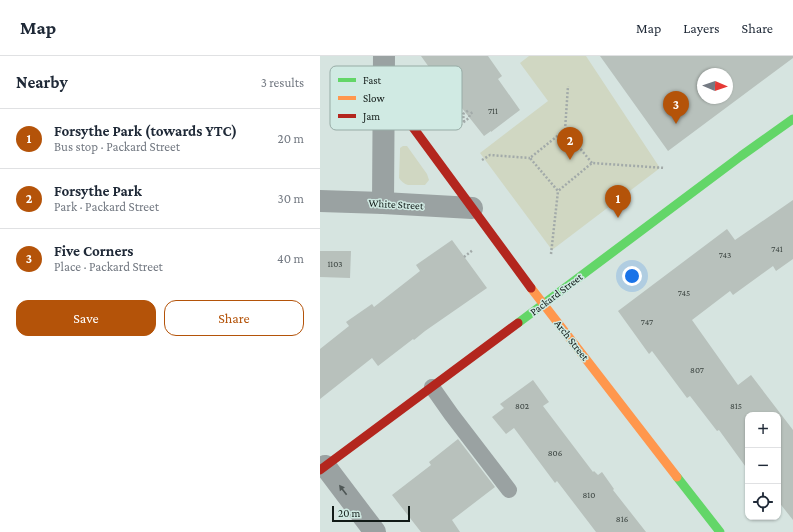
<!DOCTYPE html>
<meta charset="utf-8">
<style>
:root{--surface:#fff;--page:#f2f2f3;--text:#1f2937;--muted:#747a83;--line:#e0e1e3;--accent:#b45309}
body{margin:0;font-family:"Crimson Pro",serif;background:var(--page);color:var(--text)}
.controls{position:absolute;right:12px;bottom:12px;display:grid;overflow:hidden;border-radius:8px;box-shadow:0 1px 3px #0004}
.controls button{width:36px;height:36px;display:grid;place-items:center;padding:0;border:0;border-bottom:1px solid var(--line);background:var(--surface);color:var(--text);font:20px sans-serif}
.compass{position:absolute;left:377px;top:12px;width:36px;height:36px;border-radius:50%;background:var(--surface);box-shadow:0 1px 3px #0004;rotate:92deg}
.scale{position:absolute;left:12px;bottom:10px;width:78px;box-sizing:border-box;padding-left:4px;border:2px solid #111a17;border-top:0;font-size:11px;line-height:14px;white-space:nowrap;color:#111a17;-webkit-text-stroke:3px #d0eae3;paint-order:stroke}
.you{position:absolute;left:312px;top:220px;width:14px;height:14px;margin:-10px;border:3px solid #fff;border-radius:50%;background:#1a73e8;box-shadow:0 0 0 6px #1a73e833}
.badge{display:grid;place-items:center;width:26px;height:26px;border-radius:50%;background:var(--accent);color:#fff;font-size:13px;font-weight:700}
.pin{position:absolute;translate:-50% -33px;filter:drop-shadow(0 1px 2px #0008)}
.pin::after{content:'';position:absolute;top:21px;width:14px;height:12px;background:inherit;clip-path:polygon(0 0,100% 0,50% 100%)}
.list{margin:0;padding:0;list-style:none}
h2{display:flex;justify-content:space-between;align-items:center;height:52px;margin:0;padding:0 16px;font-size:17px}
h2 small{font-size:13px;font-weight:400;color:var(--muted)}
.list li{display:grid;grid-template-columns:26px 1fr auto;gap:12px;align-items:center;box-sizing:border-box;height:60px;padding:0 16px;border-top:1px solid var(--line)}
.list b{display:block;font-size:15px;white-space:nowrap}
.list p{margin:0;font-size:13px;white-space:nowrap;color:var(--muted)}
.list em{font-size:13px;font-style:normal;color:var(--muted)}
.actions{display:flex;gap:8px;padding:12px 16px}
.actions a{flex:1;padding:9px 0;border:1px solid var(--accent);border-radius:12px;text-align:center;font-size:14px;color:var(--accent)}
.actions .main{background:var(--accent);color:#fff}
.icon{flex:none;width:22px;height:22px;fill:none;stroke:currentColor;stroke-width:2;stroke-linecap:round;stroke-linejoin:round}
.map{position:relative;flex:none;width:473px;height:476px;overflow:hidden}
header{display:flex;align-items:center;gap:24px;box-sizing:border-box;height:56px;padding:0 20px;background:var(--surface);border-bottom:1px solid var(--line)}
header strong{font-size:19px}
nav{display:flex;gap:22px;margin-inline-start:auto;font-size:14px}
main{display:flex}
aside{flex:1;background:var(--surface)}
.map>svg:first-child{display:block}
.green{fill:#d0d7c2}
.building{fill:#b8c1bc;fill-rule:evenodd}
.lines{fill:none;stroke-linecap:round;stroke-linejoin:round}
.path{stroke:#a2aaa9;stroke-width:2.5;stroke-dasharray:2 2;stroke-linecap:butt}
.lane{stroke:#9aa2a2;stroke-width:16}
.street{stroke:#9aa2a2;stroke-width:22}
.fast{stroke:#63d668;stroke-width:9}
.slow{stroke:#ff974d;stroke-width:9}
.jam{stroke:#b3261e;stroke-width:9}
.oneway{fill:#4f5756}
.labels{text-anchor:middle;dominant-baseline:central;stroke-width:3;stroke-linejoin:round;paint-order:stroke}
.number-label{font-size:9px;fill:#3b4440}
.street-label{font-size:11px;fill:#111a17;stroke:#d0eae3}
.key{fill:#d0eae3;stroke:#97aca6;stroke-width:1}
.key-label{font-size:11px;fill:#111a17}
</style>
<header>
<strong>Map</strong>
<nav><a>Map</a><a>Layers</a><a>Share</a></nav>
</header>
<main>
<aside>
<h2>Nearby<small>3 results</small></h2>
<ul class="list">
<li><span class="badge">1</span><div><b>Forsythe Park (towards YTC)</b><p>Bus stop · Packard Street</p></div><em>20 m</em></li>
<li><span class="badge">2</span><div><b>Forsythe Park</b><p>Park · Packard Street</p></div><em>30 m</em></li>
<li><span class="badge">3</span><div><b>Five Corners</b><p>Place · Packard Street</p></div><em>40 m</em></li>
</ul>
<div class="actions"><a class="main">Save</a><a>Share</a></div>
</aside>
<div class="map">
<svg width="473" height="476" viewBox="0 0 473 476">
<rect width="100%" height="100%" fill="#d6e4e0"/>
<g class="green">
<polygon points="209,0 266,0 340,112 232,194 160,97 228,45 200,7"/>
<path d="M83 90H87L107 118 109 124 105 129H88C84 128 81 125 79 122L80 96V92Z"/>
</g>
<g class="building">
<polygon points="101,0 168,0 182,20 178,23 200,54 171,76 171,75 164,80 141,51 139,53"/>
<path d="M280 0H473V2L348 95ZM383 18H407V42H383Z"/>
<polygon points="473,144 473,203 456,215 453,210 413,239 410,235 372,264 418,329 431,319 473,374 473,464 458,445 458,359 428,359 428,414 399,374 397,375 370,340 367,342 332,295 329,298 298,255 407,173 415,184"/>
<polygon points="132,184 167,232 105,275 94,284 93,283 58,310 52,302 0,343 0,293 29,270 26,266 52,248 54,251 100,215 96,209"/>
<polygon points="0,195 31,195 30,222 0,221"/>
<polygon points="213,324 229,346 223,350 273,416 274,415 278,419 282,416 294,433 293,434 326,476 276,476 237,425 235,427 194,372 186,378 172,361 184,352 180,348"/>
<polygon points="138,383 175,431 132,464 140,476 101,476 72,439 111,409 109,406"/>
</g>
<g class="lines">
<g class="path">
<polyline points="144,66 143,58 149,54"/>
<polyline points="137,71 149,62 150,58 153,56"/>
<polyline points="245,74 248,30"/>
<polyline points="162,104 170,99 210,102"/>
<polyline points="272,107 245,74 210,102 238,135 272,107 345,112"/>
<polyline points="231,198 238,135"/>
<polyline points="144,201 153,194"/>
</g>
<polyline class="lane" points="112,331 131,358 189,434"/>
<g class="street">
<polyline points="0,145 63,147 152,152"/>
<polyline points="63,147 64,0"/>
<polyline points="5,410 55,476"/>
</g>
<g class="fast">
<polyline points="198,267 421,100 473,63"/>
<polyline points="357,421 400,476"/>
</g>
<polyline class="slow" points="211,232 357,421"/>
<g class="jam">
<polyline points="64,32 211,232"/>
<polyline points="0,414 198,267"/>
</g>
</g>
<defs><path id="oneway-solid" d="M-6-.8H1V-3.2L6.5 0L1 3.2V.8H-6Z"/></defs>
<use class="oneway" href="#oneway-solid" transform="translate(23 434) rotate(-127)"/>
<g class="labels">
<g class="number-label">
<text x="173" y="55">711</text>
<text x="457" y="193">741</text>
<text x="405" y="199">743</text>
<text x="15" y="208">1103</text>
<text x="364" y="237">745</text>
<text x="327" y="266">747</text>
<text x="377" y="314">807</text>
<text x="202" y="350">802</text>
<text x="416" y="350">815</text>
<text x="235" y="397">806</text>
<text x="269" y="439">810</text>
<text x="302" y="463">816</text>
</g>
<g class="street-label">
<text transform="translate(76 148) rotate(3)">White Street</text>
<text transform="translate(236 238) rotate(-37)">Packard Street</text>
<text transform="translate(252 284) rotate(52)">Arch Street</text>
</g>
</g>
<rect x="10" y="10" width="132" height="64" rx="6" class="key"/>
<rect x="18" y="22" width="18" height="4" fill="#63d668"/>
<rect x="18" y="40" width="18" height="4" fill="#ff974d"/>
<rect x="18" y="58" width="18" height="4" fill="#b3261e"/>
<g class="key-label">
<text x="43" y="28">Fast</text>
<text x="43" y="46">Slow</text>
<text x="43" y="64">Jam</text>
</g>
</svg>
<div class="controls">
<button>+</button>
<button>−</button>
<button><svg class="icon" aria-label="locate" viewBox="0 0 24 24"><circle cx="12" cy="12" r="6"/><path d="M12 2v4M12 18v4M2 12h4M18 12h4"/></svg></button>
</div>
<svg class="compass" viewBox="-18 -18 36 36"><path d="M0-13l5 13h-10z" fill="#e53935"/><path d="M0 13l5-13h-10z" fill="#747a83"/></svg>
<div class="scale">20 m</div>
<div class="you"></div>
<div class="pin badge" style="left:298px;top:162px">1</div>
<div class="pin badge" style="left:250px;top:104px">2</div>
<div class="pin badge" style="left:356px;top:68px">3</div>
</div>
</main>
